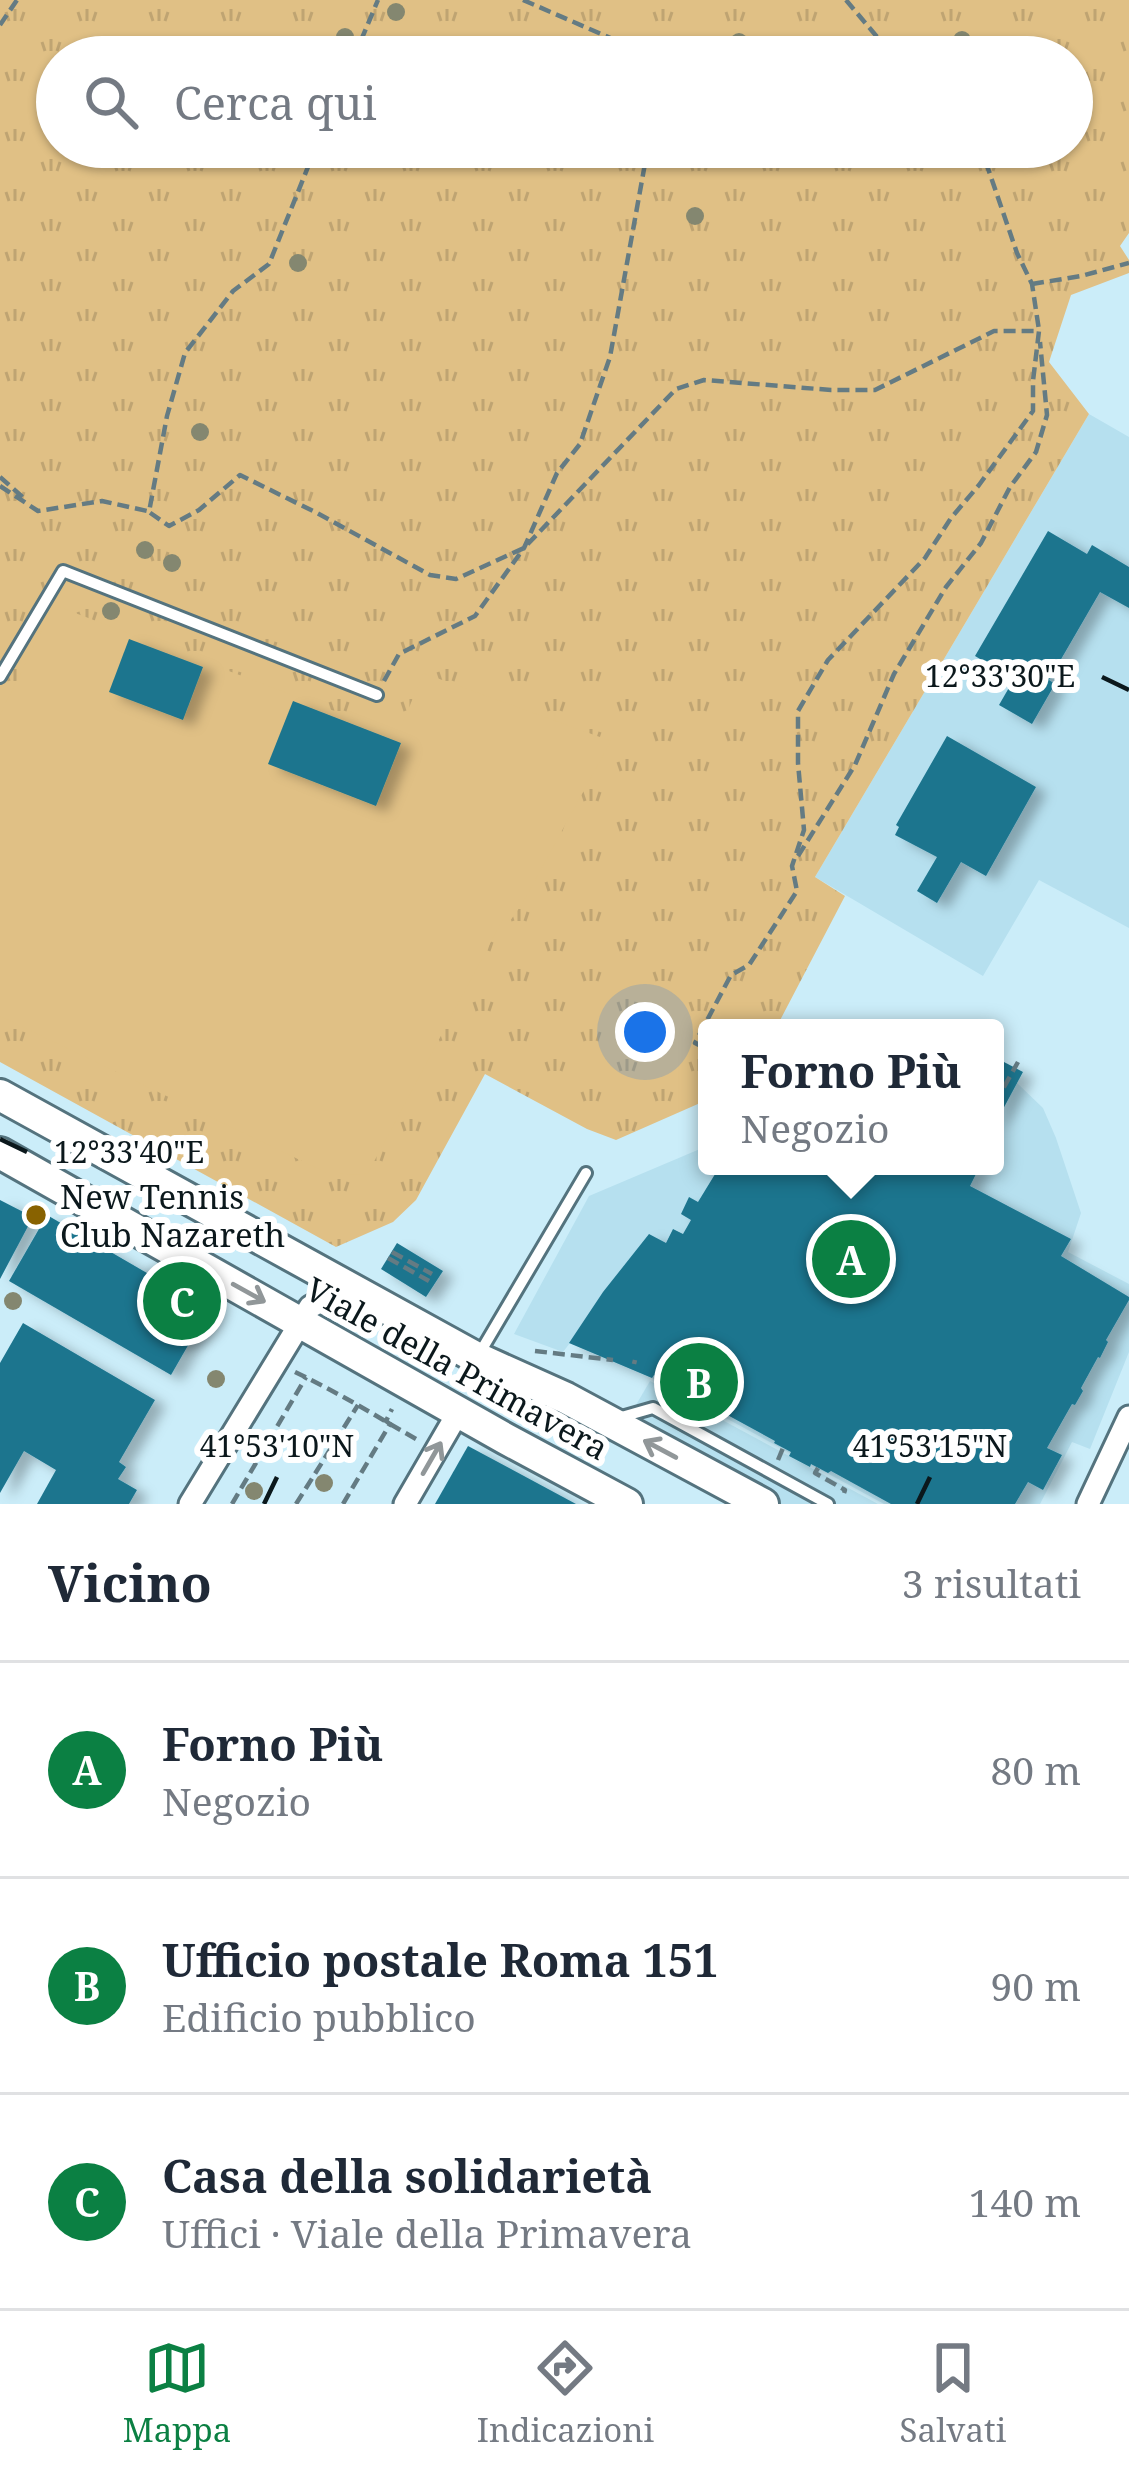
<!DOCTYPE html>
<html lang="it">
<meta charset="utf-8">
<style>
:root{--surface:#fff;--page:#f2f2f3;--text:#1f2937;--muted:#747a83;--line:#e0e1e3;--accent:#0b8043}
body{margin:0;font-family:"Noto Serif",serif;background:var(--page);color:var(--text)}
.you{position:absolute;left:645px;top:1032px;width:42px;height:42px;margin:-30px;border:9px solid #fff;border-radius:50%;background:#1a73e8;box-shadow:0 0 0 18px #1a73e833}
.badge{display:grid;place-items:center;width:78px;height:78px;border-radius:50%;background:var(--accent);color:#fff;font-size:39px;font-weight:700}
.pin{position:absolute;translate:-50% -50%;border:6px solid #fff;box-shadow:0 3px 12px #0006}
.popup{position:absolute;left:698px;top:1019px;width:306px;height:156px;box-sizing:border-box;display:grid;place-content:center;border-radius:12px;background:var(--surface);filter:drop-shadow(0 3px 9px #0005);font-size:39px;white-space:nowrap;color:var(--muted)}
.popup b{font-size:45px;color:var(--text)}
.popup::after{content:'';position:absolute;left:50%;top:100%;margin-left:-24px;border:24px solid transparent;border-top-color:var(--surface)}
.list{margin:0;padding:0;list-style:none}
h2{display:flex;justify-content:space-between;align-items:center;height:156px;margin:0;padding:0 48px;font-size:51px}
h2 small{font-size:39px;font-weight:400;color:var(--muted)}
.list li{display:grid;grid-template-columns:78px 1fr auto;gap:36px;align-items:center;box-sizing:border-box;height:216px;padding:0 48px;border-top:3px solid var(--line)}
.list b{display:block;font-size:45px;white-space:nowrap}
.list p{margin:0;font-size:39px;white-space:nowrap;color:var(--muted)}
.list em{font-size:39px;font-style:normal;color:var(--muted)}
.icon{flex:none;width:66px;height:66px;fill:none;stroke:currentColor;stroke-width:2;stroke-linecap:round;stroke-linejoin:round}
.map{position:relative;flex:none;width:1129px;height:1504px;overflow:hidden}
.search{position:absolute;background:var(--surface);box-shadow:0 3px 9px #0004;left:36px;right:36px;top:36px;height:132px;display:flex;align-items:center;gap:30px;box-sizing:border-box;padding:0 42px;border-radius:66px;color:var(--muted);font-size:45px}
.sheet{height:804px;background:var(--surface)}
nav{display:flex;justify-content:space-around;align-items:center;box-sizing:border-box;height:168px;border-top:3px solid var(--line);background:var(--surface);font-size:33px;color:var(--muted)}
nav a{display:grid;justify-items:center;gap:6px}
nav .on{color:var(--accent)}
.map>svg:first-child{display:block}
.built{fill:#b6e0ef}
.grass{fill:url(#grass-tufts);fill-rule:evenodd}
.pitch{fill:#e0c085}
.building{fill:#1c758e;filter:url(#shadow)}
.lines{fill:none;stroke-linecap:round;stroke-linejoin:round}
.service-casing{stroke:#54737e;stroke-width:16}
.minor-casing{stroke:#54737e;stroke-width:27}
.secondary-casing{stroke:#54737e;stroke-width:36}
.path{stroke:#647b83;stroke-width:4.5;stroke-dasharray:12 6;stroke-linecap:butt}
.service{stroke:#fff;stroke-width:10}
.minor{stroke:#fff;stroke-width:21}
.secondary{stroke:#fff;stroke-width:30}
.tree{fill:#848770}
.oneway{stroke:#919799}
.ticks{fill:none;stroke:#0b181c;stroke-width:4.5}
.poi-dot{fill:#886200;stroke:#fff;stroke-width:4.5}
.labels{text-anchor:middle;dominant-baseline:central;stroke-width:12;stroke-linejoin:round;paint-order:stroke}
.poi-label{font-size:33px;fill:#0b181c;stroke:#fff;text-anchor:start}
.street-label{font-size:33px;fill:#0b181c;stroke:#fff}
.ticks-label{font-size:30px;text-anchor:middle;fill:#0b181c;stroke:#fff;stroke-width:12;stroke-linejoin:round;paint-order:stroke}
</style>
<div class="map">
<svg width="1129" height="1504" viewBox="0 0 1129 1504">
<defs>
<pattern id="grass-tufts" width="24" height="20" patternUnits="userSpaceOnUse" patternTransform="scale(3)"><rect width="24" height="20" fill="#e0c085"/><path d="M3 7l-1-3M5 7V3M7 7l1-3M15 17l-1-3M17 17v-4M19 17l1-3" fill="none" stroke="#bfa472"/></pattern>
<filter id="shadow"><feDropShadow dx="11" dy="6" stdDeviation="6" flood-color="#0004"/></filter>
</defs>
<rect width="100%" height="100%" fill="#cbedf9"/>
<g class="built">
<polygon points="1089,414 1129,437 1129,928 1039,880 983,976 815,877"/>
<polygon points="995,1074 1017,1083 1043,1108 1056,1138 1081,1213 1068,1252 1129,1284 1129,1352 1090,1449 1072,1442 1040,1504 884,1504 652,1378 570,1343 563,1352 514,1334 589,1196 707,1146 707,1166 995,1166"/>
<polygon points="650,1381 878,1504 777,1504 626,1422"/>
</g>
<path class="grass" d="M0 0H1129V233L1120 246 1129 260V273L1071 295 1049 362 1089 414 815 877 845 896 776 1028H707V1100L616 1140 587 1129 485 1074 416 1200 393 1222 336 1247 0 1062ZM57 57H1072V147H57Z"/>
<path class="pitch" d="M54 605 398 735 423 673 611 741 522 904 510 921 503 919 368 1173C354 1176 343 1173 329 1174L0 1016V715Z"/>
<g class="building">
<polygon points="1048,531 1087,554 1092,545 1129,567 1129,608 1100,592 1049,680 1055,684 1032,724 999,705 1014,679 975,656"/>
<polygon points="129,639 203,667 183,720 109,692"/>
<polygon points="293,701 401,743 376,806 268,764"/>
<polygon points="947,736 1036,787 986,876 961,862 937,903 917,891 937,857 895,835 899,827 896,825"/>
<polygon points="1004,1062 1023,1072 995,1124 995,1078"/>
<polygon points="720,1166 933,1166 940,1170 942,1166 980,1166 970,1186 1071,1239 1061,1256 1129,1297 1129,1300 1106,1340 1108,1342 1100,1358 1098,1357 1081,1388 1083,1391 1075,1405 1072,1404 1047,1448 1062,1455 1043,1490 1028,1482 1015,1504 891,1504 831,1471 828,1473 811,1464 810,1467 789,1456 791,1452 774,1443 775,1441 654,1375 652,1378 569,1343 603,1292 649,1234 666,1243 673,1229 683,1234 691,1220 681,1214 689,1197 698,1202"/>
<polygon points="0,1200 33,1217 0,1279"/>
<polygon points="47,1215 209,1309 171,1375 9,1281"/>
<polygon points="397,1243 443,1271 426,1297 381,1269"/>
<polygon points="23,1323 155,1400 119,1462 126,1467 118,1479 137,1490 129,1504 37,1504 56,1470 24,1451 0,1493 0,1363"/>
<polygon points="468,1446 576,1504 435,1504"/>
</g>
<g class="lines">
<defs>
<g id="service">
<polyline points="0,677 63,571 377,695"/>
<polyline points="478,1356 586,1173"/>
<polyline points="618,1418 653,1408 828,1504"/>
</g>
<g id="minor">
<polyline points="190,1504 310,1307 326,1298 357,1290"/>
<polyline points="405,1504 459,1411"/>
<polyline points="1088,1504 1129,1417"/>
</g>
<g id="secondary">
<polyline points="0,1095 477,1358 566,1398 763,1504"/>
<polyline points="0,1153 506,1439 627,1504"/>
</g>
</defs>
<use href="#service" class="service-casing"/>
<use href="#minor" class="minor-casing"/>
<use href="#secondary" class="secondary-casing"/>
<g class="path">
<polyline points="523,0 654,57"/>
<polyline points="846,0 894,57"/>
<polyline points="0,25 17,0"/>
<polyline points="354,57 378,0"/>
<polyline points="316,147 269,264 233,291 185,353 167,416 149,512 169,526 199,510 240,475 317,513 430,575 456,579 524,548 676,389 704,380 831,390 875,390 994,331 1039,331 1033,381 1033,411 979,485 951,518 925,558 828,660 798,711 798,763 804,830 792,866 797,891 749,965 731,975 695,1043 707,1049"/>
<polyline points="977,147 982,151 1017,253 1032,284 1039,330"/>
<polyline points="1032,284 1081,276 1129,263"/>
<polyline points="0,477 25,499"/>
<polyline points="0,486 38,511 102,501 147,511"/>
<polyline points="384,681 399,654 475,616 524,548 557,473 580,444 610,357 648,147"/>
<polyline points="798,856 855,765 894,674 946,587 981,543 1010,487 1036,452 1047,415 1040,342"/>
<polyline points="995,1103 1018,1062"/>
<polyline points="392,1252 432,1274"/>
<polyline points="388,1258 429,1281"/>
<polyline points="535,1351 613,1360"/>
<polyline points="634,1364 635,1360"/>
<path d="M295 1372C326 1387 355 1403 385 1421"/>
<polyline points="390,1424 416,1439"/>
<polyline points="778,1460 783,1448"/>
<polyline points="818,1468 815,1473 845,1490 844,1493"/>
<polyline points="232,1504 306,1377"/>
<polyline points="296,1504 358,1405"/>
<polyline points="343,1504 390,1424 386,1421 392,1409"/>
</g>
<use href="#service" class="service"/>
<use href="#minor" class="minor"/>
<use href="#secondary" class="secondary"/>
</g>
<g class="tree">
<circle cx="396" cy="12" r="9"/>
<circle cx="345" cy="37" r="9"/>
<circle cx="962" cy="40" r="9"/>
<circle cx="739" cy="42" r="9"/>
<circle cx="695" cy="216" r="9"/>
<circle cx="298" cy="263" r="9"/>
<circle cx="200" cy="432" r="9"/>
<circle cx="145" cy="550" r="9"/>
<circle cx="172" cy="563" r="9"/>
<circle cx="111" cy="611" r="9"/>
<circle cx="13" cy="1301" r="9"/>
<circle cx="216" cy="1379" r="9"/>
<circle cx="324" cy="1483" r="9"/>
<circle cx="254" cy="1491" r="9"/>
</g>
<defs><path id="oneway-shaft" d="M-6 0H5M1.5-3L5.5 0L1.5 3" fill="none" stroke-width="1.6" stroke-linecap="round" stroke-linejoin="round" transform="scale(3)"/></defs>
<g class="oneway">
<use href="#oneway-shaft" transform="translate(249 1293) rotate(29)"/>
<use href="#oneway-shaft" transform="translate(660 1449) rotate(-152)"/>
<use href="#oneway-shaft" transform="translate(432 1458) rotate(-60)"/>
</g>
<path class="ticks" d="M1102 677 1129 690M0 1139 27 1152M264 1504 277 1477M917 1504 930 1477"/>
<circle class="poi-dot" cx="36" cy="1215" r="12"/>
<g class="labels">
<g class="poi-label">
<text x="60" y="1196">New Tennis<tspan x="60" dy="38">Club Nazareth</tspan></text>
</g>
<g class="street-label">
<text transform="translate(457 1368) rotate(29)">Viale della Primavera</text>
</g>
</g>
<g class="ticks-label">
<text x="1000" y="687">12°33'30"E</text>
<text x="129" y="1163">12°33'40"E</text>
<text x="277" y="1457">41°53'10"N</text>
<text x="930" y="1457">41°53'15"N</text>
</g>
</svg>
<div class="you"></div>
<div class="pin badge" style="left:851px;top:1259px">A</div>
<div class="popup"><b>Forno Più</b>Negozio</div>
<div class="pin badge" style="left:699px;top:1382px">B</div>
<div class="pin badge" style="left:182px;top:1301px">C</div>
<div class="search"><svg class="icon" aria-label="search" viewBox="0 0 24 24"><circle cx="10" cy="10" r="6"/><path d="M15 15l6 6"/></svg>Cerca qui</div>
</div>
<section class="sheet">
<h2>Vicino<small>3 risultati</small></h2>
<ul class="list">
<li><span class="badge">A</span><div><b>Forno Più</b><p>Negozio</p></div><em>80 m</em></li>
<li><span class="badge">B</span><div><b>Ufficio postale Roma 151</b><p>Edificio pubblico</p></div><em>90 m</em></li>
<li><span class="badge">C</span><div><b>Casa della solidarietà</b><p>Uffici · Viale della Primavera</p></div><em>140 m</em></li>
</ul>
</section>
<nav>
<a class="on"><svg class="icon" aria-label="map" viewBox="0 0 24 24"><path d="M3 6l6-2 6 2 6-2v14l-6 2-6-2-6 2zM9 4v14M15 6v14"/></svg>Mappa</a>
<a><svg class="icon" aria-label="directions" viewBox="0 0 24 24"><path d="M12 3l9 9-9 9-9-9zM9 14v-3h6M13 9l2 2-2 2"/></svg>Indicazioni</a>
<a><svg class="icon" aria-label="saved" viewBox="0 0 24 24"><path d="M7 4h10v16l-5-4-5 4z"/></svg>Salvati</a>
</nav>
